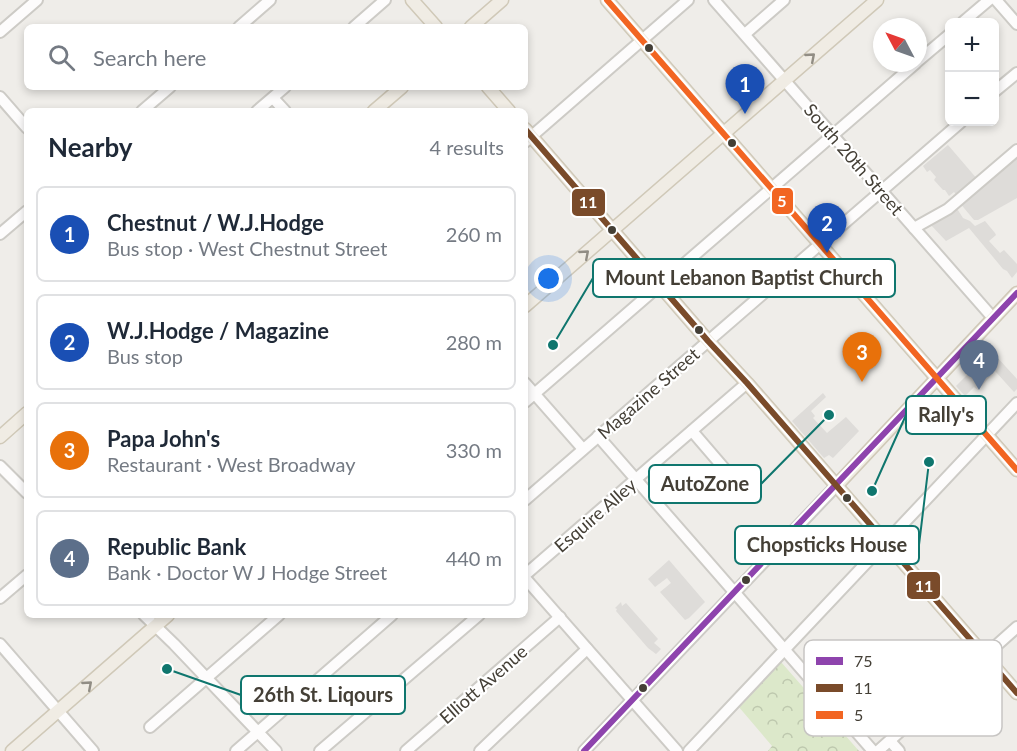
<!DOCTYPE html>
<meta charset="utf-8">
<style>
:root{--surface:#fff;--page:#f2f2f3;--text:#1f2937;--muted:#747a83;--line:#e0e1e3;--accent:#b45309}
body{margin:0;font-family:Lato,sans-serif;background:var(--page);color:var(--text)}
.controls{position:absolute;right:18px;top:18px;display:grid;overflow:hidden;border-radius:9px;box-shadow:0 3px 9px #0003}
.controls button{width:54px;height:54px;display:grid;place-items:center;padding:0;border:0;border-bottom:2px solid var(--line);background:var(--surface);color:var(--text);font:30px sans-serif}
.compass{position:absolute;left:873px;top:18px;width:54px;height:54px;border-radius:50%;background:var(--surface);box-shadow:0 3px 9px #0003;rotate:311deg}
.you{position:absolute;left:549px;top:279px;width:21px;height:21px;margin:-15px;border:4px solid #fff;border-radius:50%;background:#1a73e8;box-shadow:0 0 0 9px #1a73e833}
.badge{display:grid;place-items:center;width:39px;height:39px;border-radius:50%;background:var(--accent);color:#fff;font-size:20px;font-weight:700}
.pin{position:absolute;translate:-50% -50px;filter:drop-shadow(0 2px 3px #0008)}
.pin::after{content:'';position:absolute;top:32px;width:21px;height:18px;background:inherit;clip-path:polygon(0 0,100% 0,50% 100%)}
.list{margin:0;padding:0;list-style:none}
h2{display:flex;justify-content:space-between;align-items:center;height:78px;margin:0;padding:0 24px;font-size:26px}
h2 small{font-size:20px;font-weight:400;color:var(--muted)}
.list li{display:grid;grid-template-columns:39px 1fr auto;gap:18px;align-items:center;box-sizing:border-box;height:96px;margin:0 12px 12px;padding:0 12px;border:2px solid var(--line);border-radius:9px}
.list b{display:block;font-size:22px;white-space:nowrap}
.list p{margin:0;font-size:20px;white-space:nowrap;color:var(--muted)}
.list em{font-size:20px;font-style:normal;color:var(--muted)}
.icon{flex:none;width:33px;height:33px;fill:none;stroke:currentColor;stroke-width:2;stroke-linecap:round;stroke-linejoin:round}
.map{position:relative;flex:none;width:1017px;height:751px;overflow:hidden}
.search{position:absolute;background:var(--surface);box-shadow:0 3px 9px #0003;left:24px;top:24px;width:504px;height:66px;display:flex;align-items:center;gap:15px;box-sizing:border-box;padding:0 21px;border-radius:9px;color:var(--muted);font-size:22px}
.panel{position:absolute;background:var(--surface);box-shadow:0 3px 9px #0003;left:24px;top:108px;width:504px;height:510px;border-radius:9px}
.map>svg:first-child{display:block}
.park{fill:url(#park-crowns)}
.parking{fill:#dedcd9}
.lines{fill:none;stroke-linecap:round;stroke-linejoin:round}
.minor-casing{stroke:#cdcbc6;stroke-width:14}
.major-casing{stroke:#d0c9b8;stroke-width:15}
.minor{stroke:#fdfcfc;stroke-width:10}
.major{stroke:#f0ece4;stroke-width:12}
.bus-1-casing{stroke:#fff;stroke-width:10}
.bus-2-casing{stroke:#fff;stroke-width:10}
.bus-3-casing{stroke:#fff;stroke-width:10}
.bus-1{stroke:#8e44ad;stroke-width:6}
.bus-2{stroke:#7a4b2a;stroke-width:6}
.bus-3{stroke:#f26522;stroke-width:6}
.oneway{stroke:#918d84}
.bus-dot{fill:#443f36;stroke:#fff;stroke-width:2}
.labels{text-anchor:middle;dominant-baseline:central;stroke-width:4.5;stroke-linejoin:round;paint-order:stroke}
.street-label{font-size:18px;fill:#443f36;stroke:#fff}
.key{fill:#fff;stroke:#c7c5c3;stroke-width:1.5}
.key-label{font-size:16px;fill:#443f36}
.leader{fill:none;stroke:#0f766e;stroke-width:2}
.callout-dot{fill:#0f766e;stroke:#fff;stroke-width:2}
.callout{fill:#fff;stroke:#0f766e;stroke-width:2}
.callout-label{font-size:20px;text-anchor:middle;font-weight:bold;fill:#443f36}
.line-badge{stroke:#fff;stroke-width:2}
.badge-label{font-size:16px;text-anchor:middle;font-weight:bold;fill:#fff}
</style>
<div class="map">
<svg width="1017" height="751" viewBox="0 0 1017 751">
<defs>
<pattern id="park-crowns" width="20" height="18" patternUnits="userSpaceOnUse" patternTransform="scale(1.5)"><rect width="20" height="18" fill="#dce8ca"/><path d="M2 6a3 3 0 1 1 6 0M12 15a3 3 0 1 1 6 0" fill="none" stroke="#bec8ae"/></pattern>
</defs>
<rect width="100%" height="100%" fill="#efede9"/>
<polygon class="park" points="781,662 859,751 768,751 772,746 738,706"/>
<g class="parking">
<polygon points="948,145 978,180 958,197 954,192 949,196 945,190 943,190 934,180 936,177 930,170 927,172 923,166"/>
<polygon points="1017,153 1017,198 978,220 974,220 959,202"/>
<polygon points="956,207 963,218 970,221 975,226 985,221 995,233 996,235 989,241 1000,253 1004,250 1017,264 1017,272 1012,278 1007,271 1003,269 969,228 946,241 930,224"/>
<polygon points="995,355 1017,379 1017,389 1014,392 995,371 978,390 974,387 965,396 956,386 983,359 987,362"/>
<polygon points="823,393 826,397 811,411 815,416 813,418 827,433 846,417 859,431 833,458 829,455 824,458 792,421"/>
<polygon points="669,560 705,602 689,618 685,620 660,592 671,583 667,578 655,587 648,579"/>
<polygon points="621,602 622,606 626,603 658,639 654,643 661,649 656,654 648,648 616,611 617,609 615,608"/>
</g>
<g class="lines">
<defs>
<g id="minor">
<polyline points="714,0 993,318"/>
<polyline points="996,0 1017,24"/>
<polyline points="963,22 989,0"/>
<polyline points="239,27 270,0"/>
<polyline points="354,27 385,0"/>
<polyline points="0,32 37,0"/>
<polyline points="745,34 784,0"/>
<polyline points="918,61 950,34"/>
<polyline points="994,92 1017,73"/>
<polyline points="0,97 27,128"/>
<polyline points="273,98 285,111"/>
<polyline points="142,111 170,87"/>
<polyline points="257,111 285,87"/>
<polyline points="525,142 688,0"/>
<polyline points="914,228 948,209 1017,150"/>
<polyline points="0,234 27,211"/>
<polyline points="525,383 583,449"/>
<polyline points="525,402 916,63"/>
<polyline points="692,431 741,488"/>
<polyline points="598,436 873,751"/>
<polyline points="0,466 27,493"/>
<polyline points="525,500 961,122"/>
<polyline points="525,575 747,383"/>
<polyline points="525,578 677,751"/>
<polyline points="0,598 27,575"/>
<polyline points="144,615 174,644 276,751"/>
<polyline points="0,644 93,751"/>
<polyline points="150,727 279,615"/>
<polyline points="890,741 899,751"/>
<polyline points="236,751 392,615"/>
<polyline points="320,751 479,615"/>
<polyline points="406,751 560,617"/>
<polyline points="480,751 587,649"/>
<polyline points="584,751 836,486"/>
<polyline points="689,751 1017,403"/>
<polyline points="878,751 1017,627"/>
</g>
<g id="major">
<polyline points="412,0 436,27"/>
<polyline points="607,0 1017,470"/>
<polyline points="471,27 502,0"/>
<polyline points="488,87 509,111"/>
<polyline points="374,111 402,87"/>
<polyline points="525,129 708,341 747,383 1017,693"/>
<polyline points="525,306 877,0"/>
<polyline points="0,437 27,413"/>
<polyline points="836,486 1017,293"/>
<polyline points="12,751 168,615"/>
</g>
</defs>
<use href="#minor" class="minor-casing"/>
<use href="#major" class="major-casing"/>
<use href="#minor" class="minor"/>
<use href="#major" class="major"/>
<defs>
<polyline id="bus-1" points="584,751 1017,293"/>
<polyline id="bus-2" points="525,129 708,341 747,383 1017,693"/>
<polyline id="bus-3" points="607,0 1017,470"/>
</defs>
<use href="#bus-1" class="bus-1-casing"/>
<use href="#bus-2" class="bus-2-casing"/>
<use href="#bus-3" class="bus-3-casing"/>
<use href="#bus-1" class="bus-1"/>
<use href="#bus-2" class="bus-2"/>
<use href="#bus-3" class="bus-3"/>
</g>
<defs><path id="oneway-chevron" d="M-2-3.5L2.5 0L-2 3.5" fill="none" stroke-width="1.6" stroke-linecap="round" stroke-linejoin="round" transform="scale(1.5)"/></defs>
<g class="oneway">
<use href="#oneway-chevron" transform="translate(811 57) rotate(-41)"/>
<use href="#oneway-chevron" transform="translate(585 254) rotate(-41)"/>
<use href="#oneway-chevron" transform="translate(88 685) rotate(-41)"/>
</g>
<g class="bus-dot">
<circle cx="649" cy="48" r="5"/>
<circle cx="732" cy="143" r="5"/>
<circle cx="612" cy="230" r="5"/>
<circle cx="699" cy="330" r="5"/>
<circle cx="847" cy="498" r="5"/>
<circle cx="746" cy="580" r="5"/>
<circle cx="643" cy="688" r="5"/>
</g>
<g class="labels">
<g class="street-label">
<text transform="translate(854 159) rotate(49)">South 20th Street</text>
<text transform="translate(648 393) rotate(-41)">Magazine Street</text>
<text transform="translate(595 515) rotate(-41)">Esquire Alley</text>
<text transform="translate(483 684) rotate(-41)">Elliott Avenue</text>
</g>
</g>
<rect x="804" y="640" width="198" height="96" rx="9" class="key"/>
<rect x="816" y="657" width="27" height="8" fill="#8e44ad"/>
<rect x="816" y="684" width="27" height="8" fill="#7a4b2a"/>
<rect x="816" y="711" width="27" height="8" fill="#f26522"/>
<g class="key-label">
<text x="854" y="667">75</text>
<text x="854" y="694">11</text>
<text x="854" y="721">5</text>
</g>
<path class="leader" d="M553 345L593 278M872 491L906 415M829 415L761 484M929 462L919 545M167 669L241 695"/>
<g class="callout-dot">
<circle cx="553" cy="345" r="6"/>
<circle cx="872" cy="491" r="6"/>
<circle cx="829" cy="415" r="6"/>
<circle cx="929" cy="462" r="6"/>
<circle cx="167" cy="669" r="6"/>
</g>
<g class="callout">
<rect x="593" y="259" width="302" height="38" rx="6"/>
<rect x="906" y="396" width="80" height="38" rx="6"/>
<rect x="649" y="465" width="112" height="38" rx="6"/>
<rect x="735" y="526" width="184" height="38" rx="6"/>
<rect x="241" y="676" width="164" height="38" rx="6"/>
</g>
<g class="callout-label">
<text x="744" y="285">Mount Lebanon Baptist Church</text>
<text x="946" y="422">Rally's</text>
<text x="705" y="491">AutoZone</text>
<text x="827" y="552">Chopsticks House</text>
<text x="323" y="702">26th St. Liqours</text>
</g>
<g class="line-badge">
<rect x="771" y="187" width="23" height="28" rx="6" fill="#f26522"/>
<rect x="571" y="188" width="35" height="29" rx="6" fill="#7a4b2a"/>
<rect x="906" y="571" width="35" height="29" rx="6" fill="#7a4b2a"/>
</g>
<g class="badge-label">
<text x="782" y="207">5</text>
<text x="588" y="208">11</text>
<text x="924" y="592">11</text>
</g>
</svg>
<div class="controls">
<button>+</button>
<button>−</button>
</div>
<svg class="compass" viewBox="-18 -18 36 36"><path d="M0-13l5 13h-10z" fill="#e53935"/><path d="M0 13l5-13h-10z" fill="#747a83"/></svg>
<div class="you"></div>
<div class="pin badge" style="left:745px;top:114px;background:#1a4fb4">1</div>
<div class="pin badge" style="left:827px;top:253px;background:#1a4fb4">2</div>
<div class="pin badge" style="left:862px;top:382px;background:#e8710a">3</div>
<div class="pin badge" style="left:979px;top:390px;background:#5c6f8a">4</div>
<div class="search"><svg class="icon" aria-label="search" viewBox="0 0 24 24"><circle cx="10" cy="10" r="6"/><path d="M15 15l6 6"/></svg>Search here</div>
<section class="panel">
<h2>Nearby<small>4 results</small></h2>
<ul class="list">
<li><span class="badge" style="background:#1a4fb4">1</span><div><b>Chestnut / W.J.Hodge</b><p>Bus stop · West Chestnut Street</p></div><em>260 m</em></li>
<li><span class="badge" style="background:#1a4fb4">2</span><div><b>W.J.Hodge / Magazine</b><p>Bus stop</p></div><em>280 m</em></li>
<li><span class="badge" style="background:#e8710a">3</span><div><b>Papa John's</b><p>Restaurant · West Broadway</p></div><em>330 m</em></li>
<li><span class="badge" style="background:#5c6f8a">4</span><div><b>Republic Bank</b><p>Bank · Doctor W J Hodge Street</p></div><em>440 m</em></li>
</ul>
</section>
</div>
